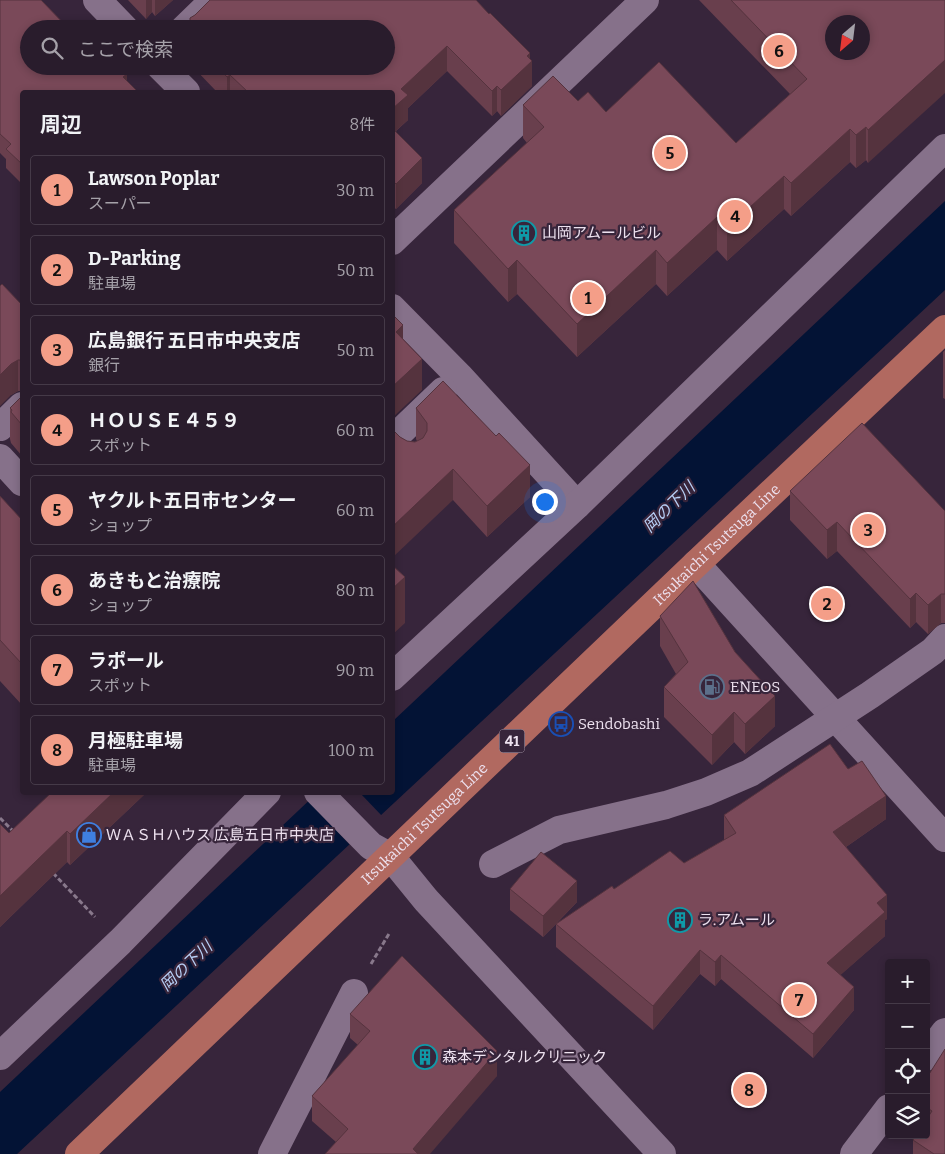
<!DOCTYPE html>
<html lang="ja">
<meta charset="utf-8">
<style>
:root{--surface:#291c2c;--page:#312534;--text:#f1f3f6;--muted:#a5a1a9;--line:#453a48;--accent:#f49e88}
body{margin:0;font-family:Bitter,"Noto Sans JP",serif;background:var(--page);color:var(--text)}
.controls{position:absolute;right:15px;bottom:15px;display:grid;overflow:hidden;border-radius:5px;box-shadow:0 2px 8px #0003}
.controls button{width:45px;height:45px;display:grid;place-items:center;padding:0;border:0;border-bottom:1px solid var(--line);background:var(--surface);color:var(--text);font:25px sans-serif}
.compass{position:absolute;left:825px;top:15px;width:45px;height:45px;border-radius:50%;background:var(--surface);box-shadow:0 2px 8px #0003;rotate:208deg}
.you{position:absolute;left:544px;top:501px;width:18px;height:18px;margin:-12px;border:4px solid #fff;border-radius:50%;background:#1a73e8;box-shadow:0 0 0 8px #1a73e833}
.badge{display:grid;place-items:center;width:32px;height:32px;border-radius:50%;background:var(--accent);color:#111;font-size:16px;font-weight:700}
.pin{position:absolute;translate:-50% -50%;border:2px solid #fff;box-shadow:0 1px 5px #0006}
.list{margin:0;padding:0;list-style:none}
h2{display:flex;justify-content:space-between;align-items:center;height:65px;margin:0;padding:0 20px;font-size:21px}
h2 small{font-size:16px;font-weight:400;color:var(--muted)}
.list li{display:grid;grid-template-columns:32px 1fr auto;gap:15px;align-items:center;box-sizing:border-box;height:70px;margin:0 10px 10px;padding:0 10px;border:1px solid var(--line);border-radius:5px}
.list b{display:block;font-size:19px;white-space:nowrap}
.list p{margin:0;font-size:16px;white-space:nowrap;color:var(--muted)}
.list em{font-size:16px;font-style:normal;color:var(--muted)}
.icon{flex:none;width:28px;height:28px;fill:none;stroke:currentColor;stroke-width:2;stroke-linecap:round;stroke-linejoin:round}
.map{position:relative;flex:none;width:945px;height:1154px;overflow:hidden}
.search{position:absolute;background:var(--surface);box-shadow:0 2px 8px #0003;left:20px;top:20px;width:375px;height:55px;display:flex;align-items:center;gap:12px;box-sizing:border-box;padding:0 18px;border-radius:28px;color:var(--muted);font-size:19px}
.panel{position:absolute;background:var(--surface);box-shadow:0 2px 8px #0003;left:20px;top:90px;width:375px;height:705px;border-radius:5px}
.map>svg:first-child{display:block}
.water{fill:#031335}
.pier{fill:#37253b}
.lines{fill:none;stroke-linecap:round;stroke-linejoin:round}
.path{stroke:#88788b;stroke-width:3;stroke-dasharray:5 2.5;stroke-linecap:butt}
.minor{stroke:#86718a;stroke-width:28}
.major{stroke:#b16960;stroke-width:28}
.wall{fill:#693f4d}
.shaded-wall{fill:#55333e}
.building{fill:#7a4959;stroke:#55333e;fill-rule:evenodd}
.labels{text-anchor:middle;dominant-baseline:central;stroke-width:4.5;stroke-linejoin:round;paint-order:stroke}
.shield{fill:#37253b;stroke:#b6a9b9;stroke-width:1}
.shield-label{font-size:14px;font-weight:bold;fill:#ede1ef}
.poi-label{font-size:15px;fill:#ede1ef;stroke:#37253b;text-anchor:start}
.street-label{font-size:15px;fill:#ede1ef;stroke:#37253b}
.water-label{font-size:16px;font-style:italic;fill:#b8d0f7;stroke:#37253b}
</style>
<div class="map">
<svg width="945" height="1154" viewBox="0 0 945 1154">
<rect width="100%" height="100%" fill="#37253b"/>
<polygon class="water" points="945,201 945,290 17,1154 0,1154 0,1092 317,793 392,792 393,721"/>
<polygon class="pier" points="313,792 360,793 383,817 351,846 306,799"/>
<g class="lines">
<g class="path">
<polyline points="0,818 14,832"/>
<polyline points="53,873 95,917"/>
<polyline points="371,964 390,932"/>
</g>
<g class="minor">
<polyline points="97,0 125,29"/>
<polyline points="184,29 214,0"/>
<polyline points="160,66 186,92"/>
<polyline points="392,241 645,0"/>
<polyline points="392,308 459,376 577,505"/>
<polyline points="0,427 22,406"/>
<polyline points="392,437 394,438 443,391"/>
<polyline points="0,458 22,482"/>
<polyline points="696,564 945,838"/>
<polyline points="392,677 577,505 945,148"/>
<polyline points="318,792 371,846 391,857 426,900 662,1154"/>
<polyline points="493,864 559,830 666,805 706,792 750,773 870,695 933,651 945,638"/>
<polyline points="0,1056 120,942 267,792"/>
<polyline points="926,1057 945,1032"/>
<polyline points="272,1154 354,993"/>
<polyline points="854,1154 889,1108"/>
</g>
<path class="major" id="s1" d="M79 1154 696 564 945 329"/>
</g>
<g class="wall">
<polygon points="0,0 22,92 22,184 6,168 6,159 0,153"/>
<polygon points="128,0 173,0 155,16 152,12 146,19"/>
<polygon points="210,0 530,59 532,86 501,116 497,111 492,116 447,71 408,108 408,120 396,131 422,183 396,209 392,206 392,92 217,92 192,66 386,66 195,15"/>
<polygon points="699,0 916,0 868,163 866,160 856,168 850,162 791,216 784,209 727,261 717,250 667,296 656,284 577,357 517,294 508,302 454,243 454,210 527,143 523,138 523,105 578,101 606,112 736,143 790,94"/>
<polygon points="22,305 22,391 18,391 11,395"/>
<polygon points="945,350 945,399 943,398 943,352"/>
<polygon points="22,396 22,456 11,443 10,439 10,408"/>
<polygon points="416,408 530,497 487,537 453,500 400,437 407,441 415,442 417,441 416,439"/>
<polygon points="790,491 945,511 945,623 941,623 928,634 916,622 910,628 837,551 827,559 790,520"/>
<polygon points="0,496 22,520 22,705 0,681"/>
<polygon points="660,616 775,726 745,754 734,742 712,765 664,717 664,687 676,674 660,646"/>
<polygon points="848,769 886,819 846,847 887,919 885,920 885,936 840,975 854,1010 813,1058 721,979 715,986 700,974 653,1030 556,947 556,924 543,937 510,910 510,889 577,902 557,923 614,889 684,863 724,840 724,815"/>
<polygon points="147,792 70,865 67,862 0,927 0,824 9,833"/>
<polygon points="350,1014 497,1076 336,1142 312,1121 312,1096 358,1045 350,1038"/>
<polygon points="926,1079 945,1154 913,1154 913,1140 926,1135"/>
</g>
<g class="shaded-wall">
<polygon points="146,0 152,0 152,12 146,19"/>
<polygon points="155,0 173,0 155,16"/>
<polygon points="447,46 447,71 408,108 408,120 392,134 392,109 401,89"/>
<polygon points="530,53 530,63 532,61 532,86 501,116 501,90"/>
<polygon points="945,60 945,93 868,163 868,130"/>
<polygon points="127,74 127,92 123,77"/>
<polygon points="230,75 230,92 227,92 227,77"/>
<polygon points="497,86 497,111 492,116 492,91"/>
<polygon points="866,127 866,160 856,168 856,135"/>
<polygon points="850,129 850,162 791,216 791,183"/>
<polygon points="422,158 422,183 396,209 396,184"/>
<polygon points="784,176 784,209 727,261 727,228"/>
<polygon points="717,217 717,250 667,296 667,263"/>
<polygon points="656,250 656,284 577,357 577,324"/>
<polygon points="517,260 517,294 508,302 508,269"/>
<polygon points="403,325 403,357 396,332"/>
<polygon points="422,359 422,390 392,418 392,387"/>
<polygon points="18,360 18,391 11,395 0,406 0,375 11,364"/>
<polygon points="530,465 530,497 487,537 487,506"/>
<polygon points="453,469 453,500 392,558 392,527"/>
<polygon points="837,522 837,551 827,559 827,530"/>
<polygon points="405,577 405,623 392,635 392,589"/>
<polygon points="916,593 916,622 910,628 910,599"/>
<polygon points="941,594 941,623 928,634 928,605"/>
<polygon points="775,696 775,726 745,754 745,724"/>
<polygon points="734,712 734,742 712,765 712,735"/>
<polygon points="114,792 147,792 70,865 70,834"/>
<polygon points="886,796 886,819 833,856 833,832"/>
<polygon points="67,831 67,862 0,927 0,896"/>
<polygon points="577,881 577,902 543,937 543,916"/>
<polygon points="887,895 887,919 885,920 885,936 827,987 827,963 877,903"/>
<polygon points="700,950 700,974 653,1030 653,1006"/>
<polygon points="721,955 721,979 715,986 715,962"/>
<polygon points="854,987 854,1010 813,1058 813,1034"/>
<polygon points="497,1051 497,1076 430,1154 413,1154 413,1149"/>
</g>
<g class="building">
<polygon points="0,0 41,0 69,29 29,29 29,66 119,66 127,74 123,77 138,92 22,92 22,164 6,149 11,144 0,134"/>
<polygon points="210,0 476,0 489,14 490,13 530,53 527,56 532,61 501,90 497,86 492,91 447,46 401,89 408,95 392,109 392,92 248,92 230,75 227,77 217,66 386,66 386,29 190,29 190,18 195,15"/>
<path d="M731 0H945V60L868 130 866 127 856 135 850 129 791 183 784 176 727 228 717 217 667 263 656 250 577 324 517 260 508 269 454 210 544 127 523 105 553 76 578 101 588 92 606 112 659 62 736 143 807 79ZM832 22H862V52H832Z"/>
<polygon points="392,128 422,158 396,184 392,180"/>
<polygon points="2,284 22,305 22,360 18,360 11,364 0,375 0,286"/>
<polygon points="392,314 403,325 396,332 422,359 392,387"/>
<polygon points="443,381 496,436 499,433 530,465 487,506 453,469 392,527 392,429 400,437 407,441 415,442 423,438 427,431 427,423 416,408"/>
<polygon points="22,396 22,425 11,412 12,410 10,408"/>
<polygon points="862,423 945,511 945,594 941,594 928,605 916,593 910,599 837,522 827,530 790,491"/>
<polygon points="0,496 22,520 22,664 0,640"/>
<polygon points="392,565 405,577 392,589"/>
<polygon points="693,581 735,652 775,696 745,724 734,712 712,735 664,687 688,662 660,616"/>
<polygon points="830,744 848,769 862,761 886,796 833,832 887,895 877,903 885,912 827,963 854,987 813,1034 721,955 715,962 700,950 653,1006 556,924 612,886 614,889 670,851 684,863 736,833 724,815"/>
<polygon points="52,792 114,792 70,834 67,831 0,896 0,824 9,833"/>
<polygon points="541,852 577,881 543,916 510,889"/>
<polygon points="402,956 497,1051 413,1149 418,1154 325,1154 348,1129 312,1096 370,1031 350,1014"/>
<polygon points="945,1049 945,1154 934,1154 913,1140 916,1135 926,1135 926,1120 932,1111 926,1107 926,1079"/>
</g>
<defs>
<symbol id="building-ring" viewBox="-11 -11 22 22"><circle r="9.5" fill="#37253b" stroke="#0f9aa8" stroke-width="1.5"/><path d="M-4-6H4V6H1V3H-1V6H-4ZM-2.5-4.3h1.7v1.8h-1.7ZM.8-4.3h1.7v1.8H.8ZM-2.5-1h1.7V.8h-1.7ZM.8-1h1.7V.8H.8Z" fill="#0f9aa8"/></symbol>
<symbol id="fuel-ring" viewBox="-11 -11 22 22"><circle r="9.5" fill="#37253b" stroke="#5c6f8a" stroke-width="1.5"/><path d="M-5.5-6h7V0h2V4h1.3V-2.5L3-4.5l.8-.8L6-3V5H2.5V1h-1V6h-7ZM-4.2-4.7v3.2H.2V-4.7Z" fill="#5c6f8a"/></symbol>
<symbol id="bus-ring" viewBox="-11 -11 22 22"><circle r="9.5" fill="#37253b" stroke="#1a4fb4" stroke-width="1.5"/><path d="M-5-6H5V4H4V6H2V4H-2V6H-4V4H-5ZM-3.5-4V0h7V-4ZM-3.5 1.2v1.5H-2V1.2ZM2 1.2v1.5H3.5V1.2Z" fill="#1a4fb4"/></symbol>
<symbol id="shop-ring" viewBox="-11 -11 22 22"><circle r="9.5" fill="#37253b" stroke="#3f7fe0" stroke-width="1.5"/><path d="M-5-2.5h2.3a2.7 3.5 0 0 1 5.4 0H5L5.5 6h-11ZM-1.5-2.5h3a1.5 2.3 0 0 0-3 0Z" fill="#3f7fe0"/></symbol>
</defs>
<g fill-rule="evenodd">
<use href="#building-ring" x="510" y="219" width="28" height="28"/>
<use href="#fuel-ring" x="698" y="673" width="28" height="28"/>
<use href="#bus-ring" x="547" y="710" width="28" height="28"/>
<use href="#shop-ring" x="75" y="821" width="28" height="28"/>
<use href="#building-ring" x="666" y="906" width="28" height="28"/>
<use href="#building-ring" x="411" y="1043" width="28" height="28"/>
</g>
<g class="labels">
<rect class="shield" x="499.5" y="729.5" width="25" height="23" rx="4"/>
<g class="shield-label">
<text x="512" y="741">41</text>
</g>
<g class="poi-label">
<text x="542" y="233">山岡アムールビル</text>
<text x="730" y="687">ENEOS</text>
<text x="578" y="724">Sendobashi</text>
<text x="106" y="835">ＷＡＳＨハウス 広島五日市中央店</text>
<text x="698" y="920">ラ.アムール</text>
<text x="442" y="1057">森本デンタルクリニック</text>
</g>
<g class="street-label">
<text stroke="none"><textPath href="#s1" startOffset="882">Itsukaichi Tsutsuga Line</textPath></text>
<text stroke="none"><textPath href="#s1" startOffset="478">Itsukaichi Tsutsuga Line</textPath></text>
</g>
<g class="water-label">
<text transform="translate(669 507) rotate(-44)">岡の下川</text>
<text transform="translate(186 966) rotate(-43)">岡の下川</text>
</g>
</g>
</svg>
<div class="controls">
<button>+</button>
<button>−</button>
<button><svg class="icon" aria-label="locate" viewBox="0 0 24 24"><circle cx="12" cy="12" r="6"/><path d="M12 2v4M12 18v4M2 12h4M18 12h4"/></svg></button>
<button><svg class="icon" aria-label="layers" viewBox="0 0 24 24"><path d="M12 4l9 5-9 5-9-5zM3 14l9 5 9-5"/></svg></button>
</div>
<svg class="compass" viewBox="-18 -18 36 36"><path d="M0-13l5 13h-10z" fill="#e53935"/><path d="M0 13l5-13h-10z" fill="#a5a1a9"/></svg>
<div class="you"></div>
<div class="pin badge" style="left:588px;top:298px">1</div>
<div class="pin badge" style="left:827px;top:604px">2</div>
<div class="pin badge" style="left:868px;top:530px">3</div>
<div class="pin badge" style="left:735px;top:216px">4</div>
<div class="pin badge" style="left:670px;top:153px">5</div>
<div class="pin badge" style="left:779px;top:51px">6</div>
<div class="pin badge" style="left:799px;top:1000px">7</div>
<div class="pin badge" style="left:749px;top:1090px">8</div>
<div class="search"><svg class="icon" aria-label="search" viewBox="0 0 24 24"><circle cx="10" cy="10" r="6"/><path d="M15 15l6 6"/></svg>ここで検索</div>
<section class="panel">
<h2>周辺<small>8件</small></h2>
<ul class="list">
<li><span class="badge">1</span><div><b>Lawson Poplar</b><p>スーパー</p></div><em>30 m</em></li>
<li><span class="badge">2</span><div><b>D-Parking</b><p>駐車場</p></div><em>50 m</em></li>
<li><span class="badge">3</span><div><b>広島銀行 五日市中央支店</b><p>銀行</p></div><em>50 m</em></li>
<li><span class="badge">4</span><div><b>ＨＯＵＳＥ４５９</b><p>スポット</p></div><em>60 m</em></li>
<li><span class="badge">5</span><div><b>ヤクルト五日市センター</b><p>ショップ</p></div><em>60 m</em></li>
<li><span class="badge">6</span><div><b>あきもと治療院</b><p>ショップ</p></div><em>80 m</em></li>
<li><span class="badge">7</span><div><b>ラポール</b><p>スポット</p></div><em>90 m</em></li>
<li><span class="badge">8</span><div><b>月極駐車場</b><p>駐車場</p></div><em>100 m</em></li>
</ul>
</section>
</div>
